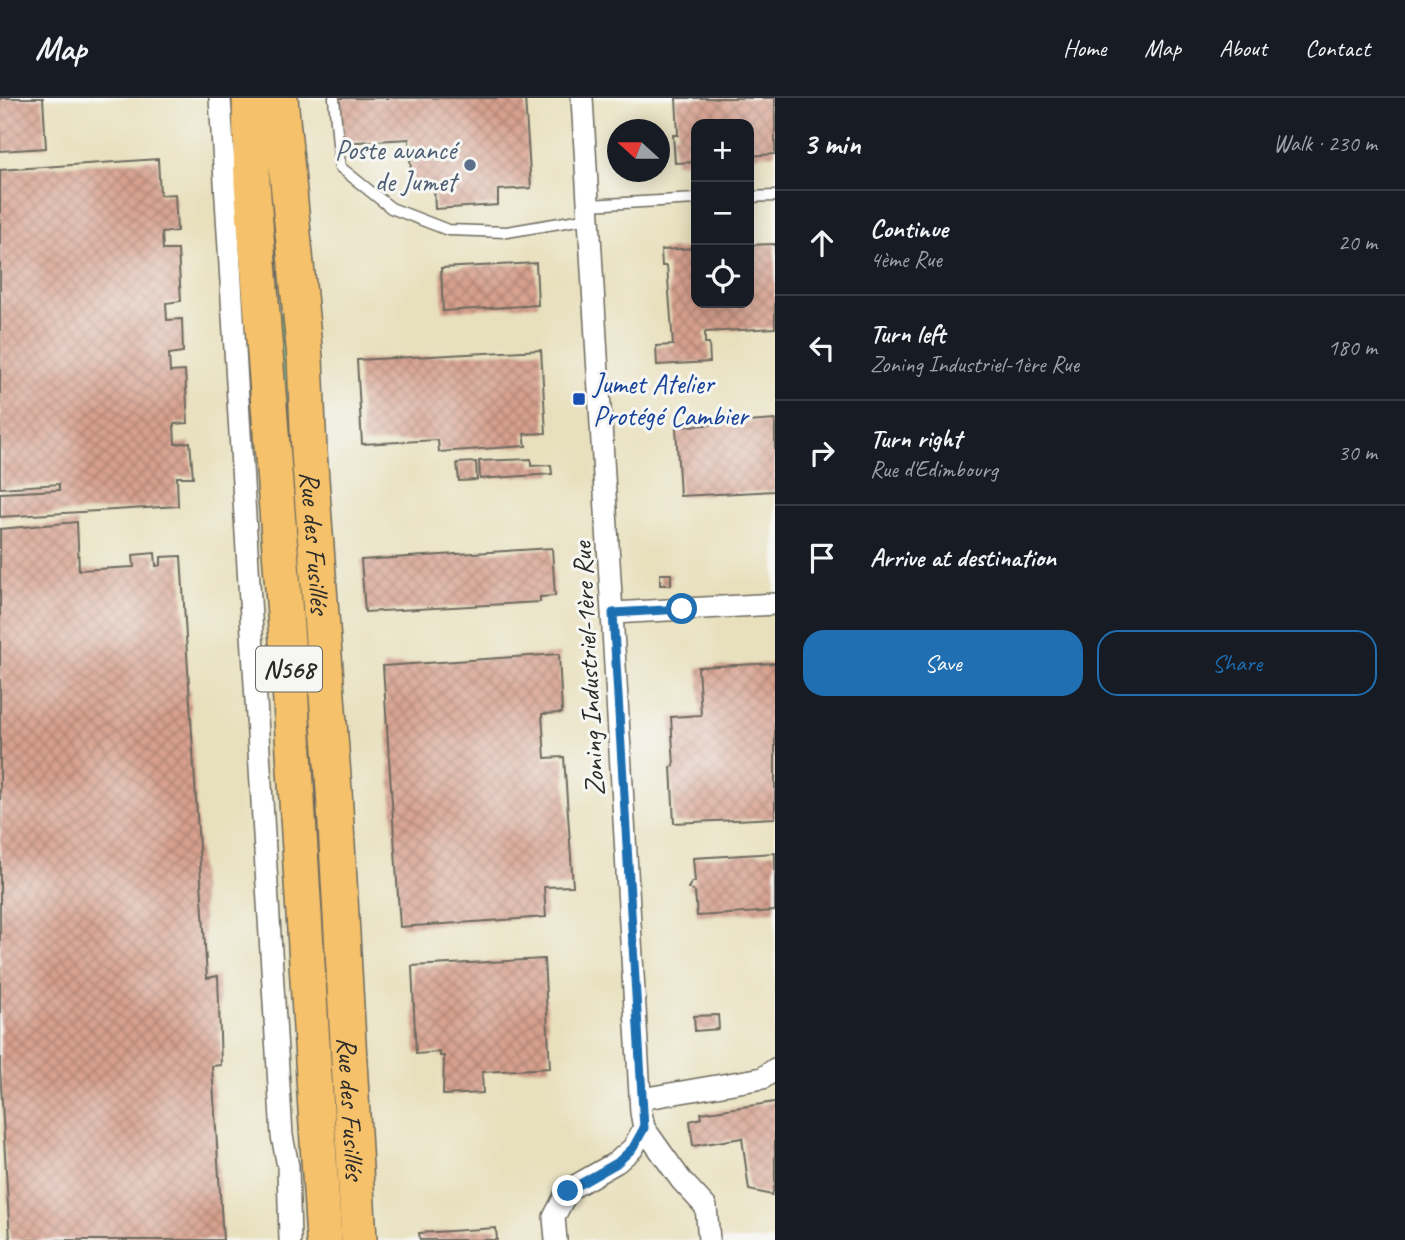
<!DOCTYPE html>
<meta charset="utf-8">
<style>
:root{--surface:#171b24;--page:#20242c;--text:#f1f3f6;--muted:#9ea1a6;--line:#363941;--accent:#1f6fb2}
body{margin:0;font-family:Caveat,sans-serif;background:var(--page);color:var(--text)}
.controls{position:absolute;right:21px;top:21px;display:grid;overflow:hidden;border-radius:14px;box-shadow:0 4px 18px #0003}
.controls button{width:63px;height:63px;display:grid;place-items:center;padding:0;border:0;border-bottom:2px solid var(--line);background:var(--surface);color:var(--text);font:35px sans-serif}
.compass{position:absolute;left:607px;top:21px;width:63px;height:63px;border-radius:50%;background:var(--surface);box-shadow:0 4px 18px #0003;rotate:291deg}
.stop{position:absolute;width:21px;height:21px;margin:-16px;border:5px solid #1f6fb2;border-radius:50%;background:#fff}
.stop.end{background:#1f6fb2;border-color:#fff;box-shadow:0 2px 7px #0008}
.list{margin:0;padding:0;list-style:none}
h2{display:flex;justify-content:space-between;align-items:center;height:91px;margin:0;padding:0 28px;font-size:30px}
h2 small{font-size:23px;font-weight:400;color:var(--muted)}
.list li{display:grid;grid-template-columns:46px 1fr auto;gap:21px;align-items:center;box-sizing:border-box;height:105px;padding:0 28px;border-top:2px solid var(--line)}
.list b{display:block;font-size:26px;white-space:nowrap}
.list p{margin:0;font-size:23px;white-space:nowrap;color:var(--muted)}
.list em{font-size:23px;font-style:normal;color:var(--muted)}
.actions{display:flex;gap:14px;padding:21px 28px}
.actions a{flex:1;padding:16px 0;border:2px solid var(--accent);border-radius:21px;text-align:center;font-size:24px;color:var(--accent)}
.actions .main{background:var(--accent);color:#fff}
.icon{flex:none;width:38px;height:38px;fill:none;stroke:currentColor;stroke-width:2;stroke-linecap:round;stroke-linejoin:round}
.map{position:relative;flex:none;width:775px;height:1142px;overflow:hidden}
header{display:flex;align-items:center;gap:42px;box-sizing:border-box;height:98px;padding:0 35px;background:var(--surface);border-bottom:2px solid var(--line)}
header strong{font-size:33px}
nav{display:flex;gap:38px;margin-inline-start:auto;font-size:24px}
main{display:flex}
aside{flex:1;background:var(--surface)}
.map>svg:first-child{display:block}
.grass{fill:#8cc97f;stroke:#5c7a55;stroke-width:2}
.building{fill:url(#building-cross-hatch)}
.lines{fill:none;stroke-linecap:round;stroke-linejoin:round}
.service-casing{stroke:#6d6a5e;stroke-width:13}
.minor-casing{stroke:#6d6a5e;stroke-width:24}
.trunk-casing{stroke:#6d6a5e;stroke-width:38}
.service{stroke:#fff;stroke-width:10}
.minor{stroke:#fff;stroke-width:21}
.trunk{stroke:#f5c16b;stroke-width:35}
.route{stroke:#1f6fb2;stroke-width:9}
.service-dot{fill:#5c6f8a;stroke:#f6f6f2;stroke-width:2.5}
.transit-dot{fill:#1a4fb4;stroke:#f6f6f2;stroke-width:2.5}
.labels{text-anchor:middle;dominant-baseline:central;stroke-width:6;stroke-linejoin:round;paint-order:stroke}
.shield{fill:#f6f6f2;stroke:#686867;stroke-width:2}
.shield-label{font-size:26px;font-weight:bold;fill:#2b2b2b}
.service-label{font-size:28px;fill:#4e5e75;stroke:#f6f6f2;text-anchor:end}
.transit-label{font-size:28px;fill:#164399;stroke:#f6f6f2;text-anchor:start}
.street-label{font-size:28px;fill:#2b2b2b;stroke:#f6f6f2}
</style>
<header>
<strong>Map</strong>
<nav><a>Home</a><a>Map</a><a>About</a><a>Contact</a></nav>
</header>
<main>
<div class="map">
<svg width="775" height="1142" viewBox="0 0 775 1142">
<defs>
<pattern id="building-cross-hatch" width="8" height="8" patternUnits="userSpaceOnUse" patternTransform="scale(1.75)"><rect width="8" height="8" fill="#d7a08e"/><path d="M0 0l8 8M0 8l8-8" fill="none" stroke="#af8374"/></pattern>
</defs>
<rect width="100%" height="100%" fill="#f6f6f2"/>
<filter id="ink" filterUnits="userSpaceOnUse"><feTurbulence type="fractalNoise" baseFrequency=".0143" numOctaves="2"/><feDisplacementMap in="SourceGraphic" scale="14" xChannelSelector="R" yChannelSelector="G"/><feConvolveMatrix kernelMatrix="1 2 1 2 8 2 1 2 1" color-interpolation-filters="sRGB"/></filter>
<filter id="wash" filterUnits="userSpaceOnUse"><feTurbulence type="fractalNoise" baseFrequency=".00686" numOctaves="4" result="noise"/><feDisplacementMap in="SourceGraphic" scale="28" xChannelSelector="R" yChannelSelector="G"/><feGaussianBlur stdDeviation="1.57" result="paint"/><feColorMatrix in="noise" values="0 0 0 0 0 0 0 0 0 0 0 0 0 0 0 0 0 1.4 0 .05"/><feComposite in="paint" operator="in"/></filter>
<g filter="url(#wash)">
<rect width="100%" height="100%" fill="#e8e0bd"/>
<polygon class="grass" points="288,215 345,1142 335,1142 278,216"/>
<g id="blocks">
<g class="building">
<polygon points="0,0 43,0 46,50 0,53"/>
<polygon points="339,0 525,0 531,90 498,92 498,107 435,111 434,88 412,90 409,41 342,45"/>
<polygon points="676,0 775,0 775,56 749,58 749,26 696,26 696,64 675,65 673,37 678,37"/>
<polygon points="158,61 160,97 175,96 177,133 162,135 163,152 178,152 181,203 166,205 167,222 182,221 183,254 169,256 170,274 185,273 188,325 174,326 175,346 190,344 193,379 177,379 178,408 0,419 0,395 59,392 59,386 0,390 0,72"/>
<polygon points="775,146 775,230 705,234 705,245 709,245 710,264 657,267 656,248 673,247 667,168 662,168 661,152 696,150 696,205 749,205 749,147"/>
<polygon points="536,165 538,207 443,213 441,170"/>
<polygon points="541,252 546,335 524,336 526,348 439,354 438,342 362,346 357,262"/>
<polygon points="775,322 775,393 680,398 676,329"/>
<polygon points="531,361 531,368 551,367 552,376 480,381 479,363"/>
<polygon points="476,364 477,382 459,383 457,365"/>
<polygon points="77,424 79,472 134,469 133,457 155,455 156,468 161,467 161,459 181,458 207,880 218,878 221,967 212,968 223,1142 10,1142 0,971 0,431"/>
<polygon points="552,450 555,498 540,499 540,504 365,514 361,462"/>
<rect x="660" y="476" width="11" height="11"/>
<polygon points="559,556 562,615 542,616 545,660 564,659 573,788 544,789 546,819 400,829 383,568"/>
<polygon points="775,565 775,720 674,725 671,669 674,668 671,619 701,617 698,569"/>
<polygon points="775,755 775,813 697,818 695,794 688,790 692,784 695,784 693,760"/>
<polygon points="544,861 550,970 482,974 483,995 443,997 444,958 440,958 440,954 416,956 412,868"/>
<polygon points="718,917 719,931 695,933 694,918"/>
<polygon points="775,1004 775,1087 772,1097 749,1092 742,1040 693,1048 690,1023 702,1020 701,1015"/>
<polygon points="496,1130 497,1142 420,1142 419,1135"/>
</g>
</g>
</g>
<g filter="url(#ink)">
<use href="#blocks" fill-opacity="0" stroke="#6d6a5e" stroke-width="2"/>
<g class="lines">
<defs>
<g id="service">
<polyline points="334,0 340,69 391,110 448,132 507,134 589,120"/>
<polyline points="749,99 775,98"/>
<polyline points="588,107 696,101"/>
</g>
<g id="minor">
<polyline points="220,0 282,1038 288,1068 290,1142"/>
<polyline points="582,0 641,1014 644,1030 681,1082 706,1109 709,1142"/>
<polyline points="613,515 775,506"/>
<polyline points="641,1001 763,980 775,971"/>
<polyline points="556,1142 554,1119 568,1092 617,1064 633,1050 644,1030"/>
</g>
<g id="trunk">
<polyline points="250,0 252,85 288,556 324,1142"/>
<path id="s1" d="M280 0 305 260 309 354 334 692 359 1142"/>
</g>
</defs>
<use href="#service" class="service-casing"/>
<use href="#minor" class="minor-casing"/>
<use href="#trunk" class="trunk-casing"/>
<use href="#service" class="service"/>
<use href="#minor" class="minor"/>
<use href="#trunk" class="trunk"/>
</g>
</g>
<g class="lines" filter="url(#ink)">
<polyline class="route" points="568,1093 617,1065 633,1050 644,1030 613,515 682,511"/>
</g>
<circle class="service-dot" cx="470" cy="67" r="7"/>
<rect class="transit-dot" x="572" y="294" width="14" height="14" rx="3.5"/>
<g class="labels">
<rect class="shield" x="256" y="548.5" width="66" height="45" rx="5"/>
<g class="shield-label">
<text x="289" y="571">N568</text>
</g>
<g class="service-label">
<text x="456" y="51">Poste avancé<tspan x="456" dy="32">de Jumet</tspan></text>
</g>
<g class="transit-label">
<text x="593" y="285">Jumet Atelier<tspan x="593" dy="32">Protégé Cambier</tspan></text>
</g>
<g class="street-label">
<text stroke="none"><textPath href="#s1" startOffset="446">Rue des Fusillés</textPath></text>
<text transform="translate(588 571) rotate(-93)">Zoning Industriel-1ère Rue</text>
<text stroke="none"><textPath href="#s1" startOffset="1013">Rue des Fusillés</textPath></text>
</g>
</g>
</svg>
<div class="controls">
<button>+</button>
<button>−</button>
<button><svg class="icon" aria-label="locate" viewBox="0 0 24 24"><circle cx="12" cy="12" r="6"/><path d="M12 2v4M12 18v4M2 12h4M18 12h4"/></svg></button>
</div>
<svg class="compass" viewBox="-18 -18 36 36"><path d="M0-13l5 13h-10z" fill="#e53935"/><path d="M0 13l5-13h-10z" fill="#9ea1a6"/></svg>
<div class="stop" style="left:682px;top:511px"></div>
<div class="stop end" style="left:568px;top:1093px"></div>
</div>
<aside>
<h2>3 min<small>Walk · 230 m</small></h2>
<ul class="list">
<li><svg class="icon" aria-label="ahead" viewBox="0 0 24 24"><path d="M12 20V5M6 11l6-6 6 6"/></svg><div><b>Continue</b><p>4ème Rue</p></div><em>20 m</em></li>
<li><svg class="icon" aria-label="left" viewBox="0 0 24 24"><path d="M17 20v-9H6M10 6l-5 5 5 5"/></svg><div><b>Turn left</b><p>Zoning Industriel-1ère Rue</p></div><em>180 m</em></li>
<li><svg class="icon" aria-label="right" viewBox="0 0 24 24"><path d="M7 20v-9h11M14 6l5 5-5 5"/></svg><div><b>Turn right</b><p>Rue d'Edimbourg</p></div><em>30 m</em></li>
<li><svg class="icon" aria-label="arrive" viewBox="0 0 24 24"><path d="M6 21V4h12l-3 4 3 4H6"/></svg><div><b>Arrive at destination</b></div></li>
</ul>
<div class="actions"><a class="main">Save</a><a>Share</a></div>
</aside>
</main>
